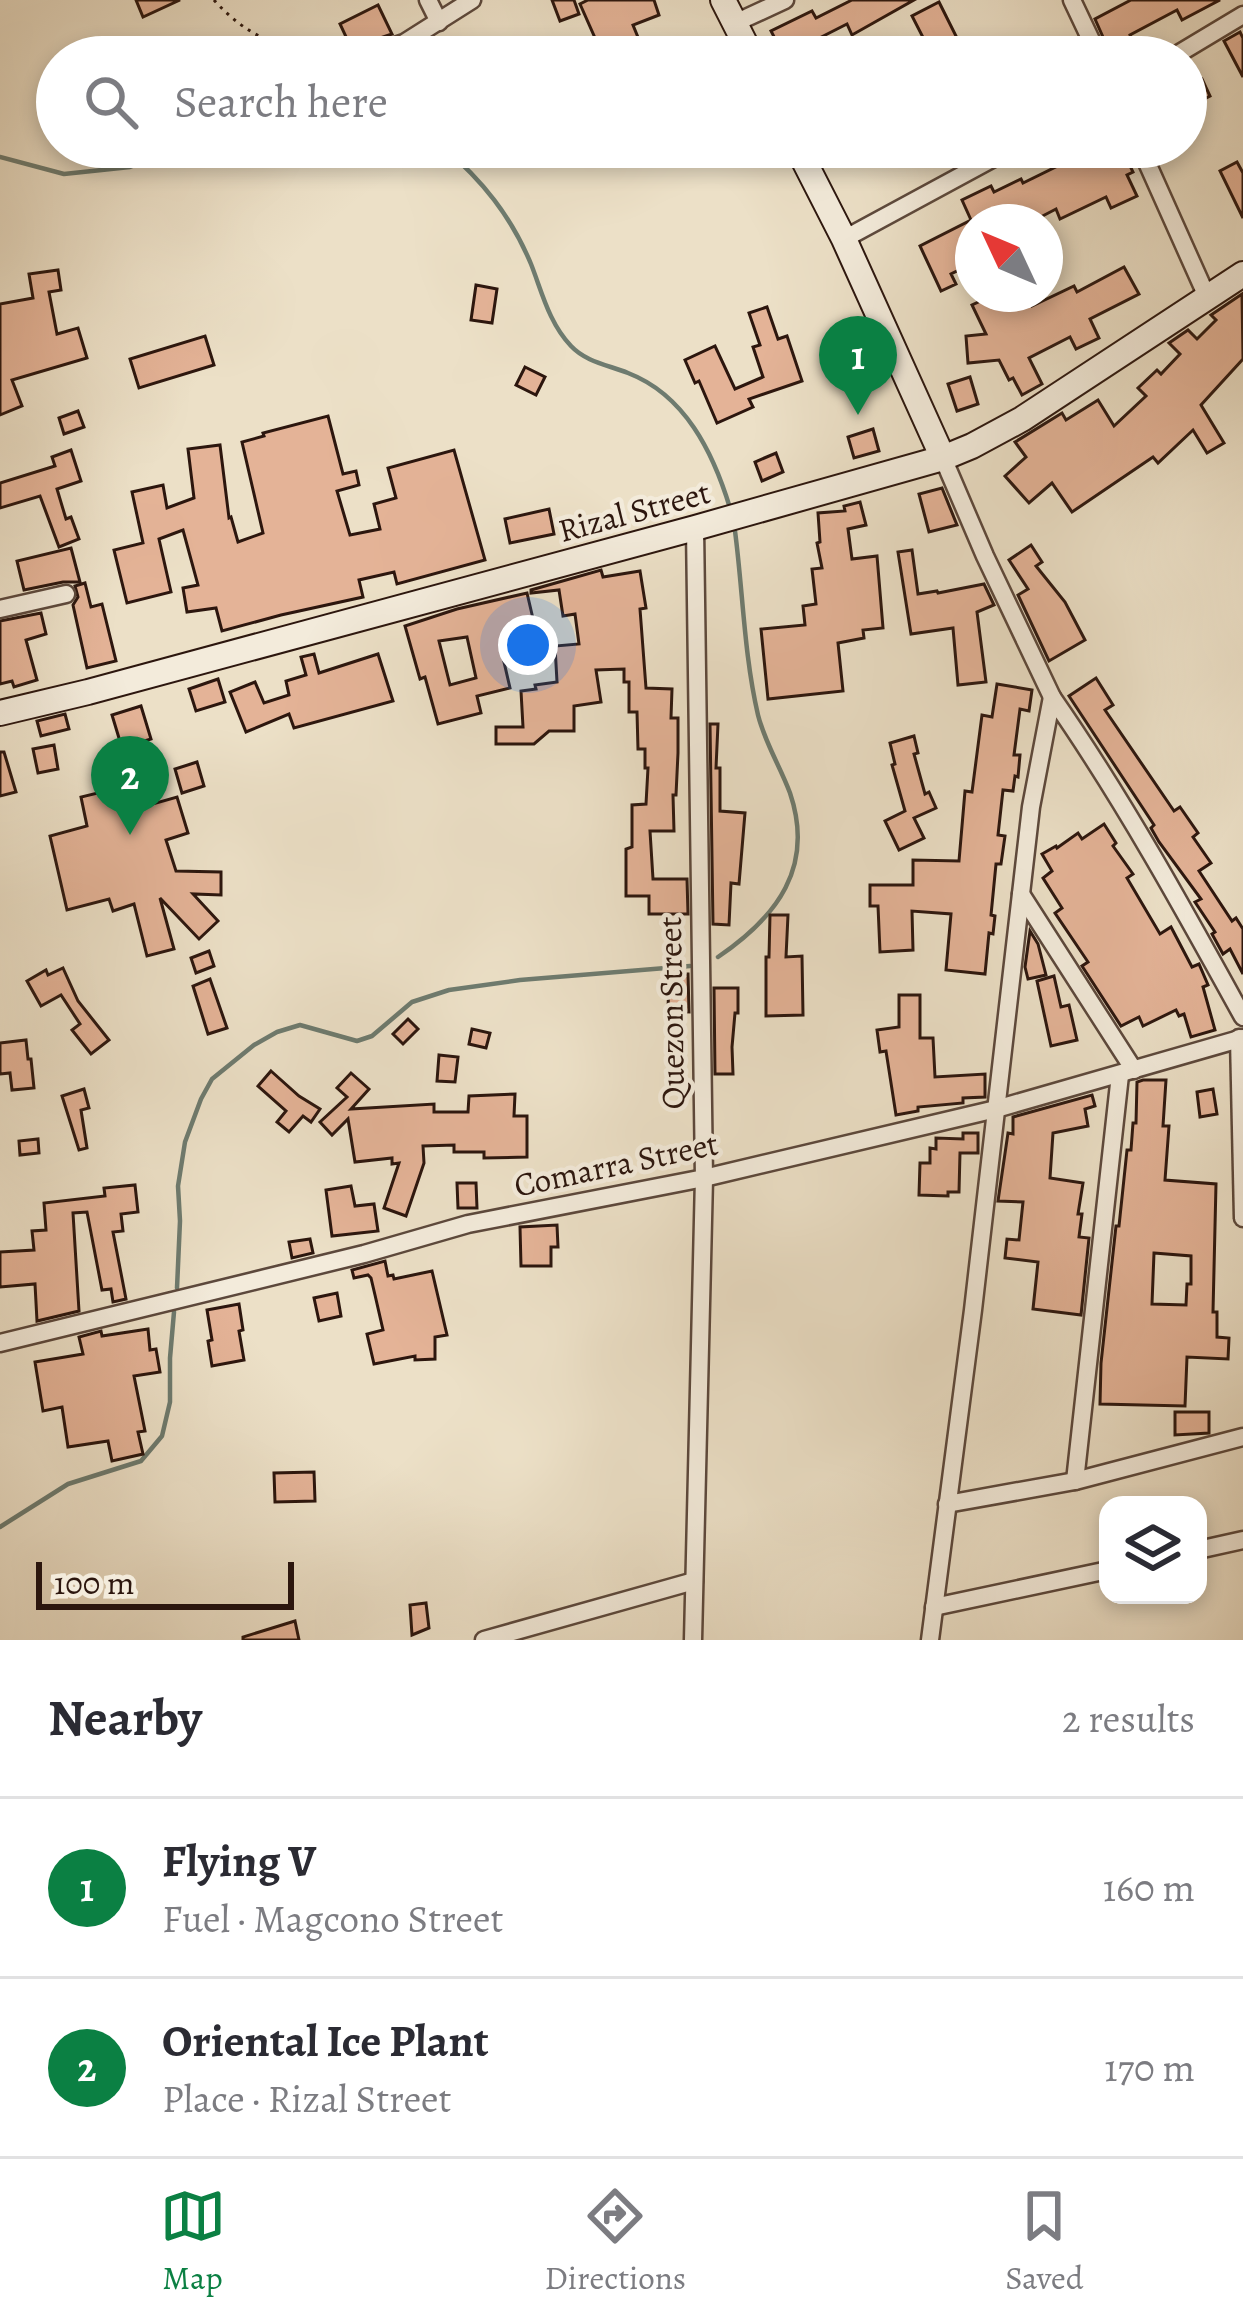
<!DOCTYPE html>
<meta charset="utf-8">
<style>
:root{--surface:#fff;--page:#f7f7f7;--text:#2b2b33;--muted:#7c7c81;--line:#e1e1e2;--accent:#0b8043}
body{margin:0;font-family:Alegreya,serif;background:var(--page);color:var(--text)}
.controls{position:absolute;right:36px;bottom:36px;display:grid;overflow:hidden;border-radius:24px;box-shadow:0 6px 18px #0003}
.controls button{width:108px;height:108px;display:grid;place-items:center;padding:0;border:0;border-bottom:3px solid var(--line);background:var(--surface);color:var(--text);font:60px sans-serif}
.compass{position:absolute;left:955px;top:204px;width:108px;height:108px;border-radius:50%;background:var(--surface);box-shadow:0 6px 18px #0003;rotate:314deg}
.scale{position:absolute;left:36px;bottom:30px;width:258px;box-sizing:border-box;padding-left:12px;border:6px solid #2c160e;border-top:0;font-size:33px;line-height:42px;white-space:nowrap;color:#2c160e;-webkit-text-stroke:9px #f3ebdb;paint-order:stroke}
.you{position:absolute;left:528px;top:645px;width:42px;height:42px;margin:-30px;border:9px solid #fff;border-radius:50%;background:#1a73e8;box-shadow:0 0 0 18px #1a73e833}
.badge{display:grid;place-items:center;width:78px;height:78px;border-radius:50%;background:var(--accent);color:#fff;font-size:39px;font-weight:700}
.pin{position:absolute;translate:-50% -99px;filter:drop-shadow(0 3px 6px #0008)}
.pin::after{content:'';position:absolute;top:63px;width:42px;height:36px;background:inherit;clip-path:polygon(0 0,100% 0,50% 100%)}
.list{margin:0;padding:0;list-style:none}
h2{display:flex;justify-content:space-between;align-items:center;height:156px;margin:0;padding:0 48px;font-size:51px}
h2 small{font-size:39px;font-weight:400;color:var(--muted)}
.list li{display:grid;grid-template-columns:78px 1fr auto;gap:36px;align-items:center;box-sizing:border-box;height:180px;padding:0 48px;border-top:3px solid var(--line)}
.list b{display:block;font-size:45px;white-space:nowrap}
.list p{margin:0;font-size:39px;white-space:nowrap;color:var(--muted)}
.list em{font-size:39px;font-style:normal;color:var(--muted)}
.icon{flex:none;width:66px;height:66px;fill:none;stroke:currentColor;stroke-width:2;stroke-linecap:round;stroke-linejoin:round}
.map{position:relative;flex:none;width:1243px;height:1640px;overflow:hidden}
.search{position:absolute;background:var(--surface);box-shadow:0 6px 18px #0003;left:36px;right:36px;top:36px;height:132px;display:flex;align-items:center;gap:30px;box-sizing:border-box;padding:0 42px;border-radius:66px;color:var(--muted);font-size:45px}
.sheet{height:516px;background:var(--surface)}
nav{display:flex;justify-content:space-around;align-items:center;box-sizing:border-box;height:168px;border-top:3px solid var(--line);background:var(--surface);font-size:33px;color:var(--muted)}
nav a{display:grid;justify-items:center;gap:6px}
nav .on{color:var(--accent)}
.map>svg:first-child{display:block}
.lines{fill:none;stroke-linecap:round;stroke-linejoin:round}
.stream{stroke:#6e7b6f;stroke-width:4.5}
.building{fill:#e4b397;stroke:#2c160e;stroke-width:3;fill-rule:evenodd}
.street-casing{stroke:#5c483c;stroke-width:21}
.secondary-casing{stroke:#2c160e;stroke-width:28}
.path{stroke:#2c160e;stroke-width:3;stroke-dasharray:3 6;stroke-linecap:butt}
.street{stroke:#f3ebdb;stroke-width:16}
.secondary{stroke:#f3ebdb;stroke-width:24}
.labels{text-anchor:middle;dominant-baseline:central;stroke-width:9;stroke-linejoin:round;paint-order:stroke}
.street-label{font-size:33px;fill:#2c160e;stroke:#f3ebdb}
</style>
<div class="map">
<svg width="1243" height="1640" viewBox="0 0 1243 1640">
<rect width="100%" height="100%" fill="#ece0c7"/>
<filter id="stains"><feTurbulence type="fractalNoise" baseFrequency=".00167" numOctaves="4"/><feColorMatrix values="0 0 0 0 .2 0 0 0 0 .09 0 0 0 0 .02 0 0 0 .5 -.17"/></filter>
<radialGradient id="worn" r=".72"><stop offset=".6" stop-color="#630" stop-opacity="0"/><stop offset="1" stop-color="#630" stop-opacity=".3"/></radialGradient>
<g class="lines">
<g class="stream">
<path d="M443 147C482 180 511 216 531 264 542 292 549 323 571 346 586 362 608 365 628 373 685 395 713 452 730 508"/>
<polyline points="0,157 64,174 130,167 177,147"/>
<path d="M718 957C777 917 815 867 790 793 780 766 765 743 758 715 744 655 743 592 735 531"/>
<polyline points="177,1288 180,1221 178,1186 185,1142 201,1099 212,1079 254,1045 277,1032 300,1025 357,1041 372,1036 412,1002 449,990 520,980 690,966"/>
<polyline points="0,1527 68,1484 141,1461 162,1436 170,1402 170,1358 174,1312"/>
</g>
</g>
<g class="building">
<polygon points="136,0 180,0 143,17"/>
<polygon points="552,0 574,0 579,14 560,21"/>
<polygon points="588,0 654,0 659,15 633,25 644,52 630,57 595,57 587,43 595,38 580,4"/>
<polygon points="852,0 914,0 852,35 847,24 784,56 771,31 812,11 816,18"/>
<polygon points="1131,0 1220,0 1182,20 1177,10 1130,35 1133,43 1111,55 1095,19"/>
<polygon points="939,2 960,44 933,57 912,16"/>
<polygon points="378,5 392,34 362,44 354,54 340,24"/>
<polygon points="1240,32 1243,38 1243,77 1224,41"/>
<polygon points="1202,79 1210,96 1186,108 1186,87"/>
<polygon points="1081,147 1121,147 1133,172 1127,175 1137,196 1111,208 1106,197 1060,219 1056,209 1031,222 973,222 973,263 951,274 956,284 941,291 920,246 971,220 962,200 991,186 994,192 1021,179 1023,183 1084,153"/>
<polygon points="1237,162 1243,173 1243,218 1220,171"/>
<polygon points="1124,267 1139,294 1090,319 1099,338 1076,349 1070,337 1029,358 1042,384 1022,395 1013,378 1009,380 999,360 968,363 966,336 986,334 972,305 996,294 1027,294 1032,306 1074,286 1077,292"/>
<polygon points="58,270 61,290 49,292 57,334 78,328 87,358 12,380 22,406 0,415 0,304 33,298 29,274"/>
<polygon points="476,285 497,289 492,323 471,320"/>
<polygon points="1242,294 1243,359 1201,405 1224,443 1207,453 1193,430 1158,463 1153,457 1072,512 1052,483 1029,503 1005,476 1026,457 1015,442 1062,413 1066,420 1098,400 1114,426 1146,396 1138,388 1157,370 1161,374 1180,354 1169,343 1188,330 1197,339 1216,320 1211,315"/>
<polygon points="767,307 778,339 787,336 802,381 749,399 753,407 717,423 699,381 695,383 685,360 715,346 735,389 763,377 753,347 760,345 749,313"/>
<polygon points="205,336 214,365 139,388 130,359"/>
<polygon points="525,367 545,377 536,395 516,385"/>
<polygon points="970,377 978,404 957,411 948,384"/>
<polygon points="78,411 84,427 64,434 59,418"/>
<polygon points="328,416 343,474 356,471 359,485 337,491 350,535 380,529 374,504 396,498 388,468 454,450 485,560 397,584 394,572 359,580 363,597 281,615 222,631 216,608 187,612 183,588 198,585 183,530 159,539 171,592 127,603 114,550 143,543 132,492 163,485 167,508 194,498 188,449 220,445 229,518 231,517 238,542 263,533 242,442 264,436 263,433"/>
<polygon points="873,429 879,451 854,458 848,437"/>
<polygon points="71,450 81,481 57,489 66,519 71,517 79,539 59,547 40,496 0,508 0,483 55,466 52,457"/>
<polygon points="776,453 783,472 762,481 755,462"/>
<polygon points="942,488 957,525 929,532 919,494"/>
<polygon points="860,502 866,525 848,529 852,559 877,556 883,628 863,630 864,638 838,643 843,691 768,699 761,629 805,625 803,606 816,604 812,569 822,568 817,543 820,542 818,513 845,511 844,506"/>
<polygon points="549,509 554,534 510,543 505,519"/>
<polygon points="1031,545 1042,562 1036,566 1065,602 1085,640 1049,661 1018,595 1028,589 1009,560"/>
<polygon points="71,548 80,582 63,582 24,590 17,561"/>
<polygon points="912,550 918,594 937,591 938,593 984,584 994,605 977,612 986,682 958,685 953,628 911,634 898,552"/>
<polygon points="601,570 603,577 640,571 646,608 640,609 646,688 672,689 671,718 678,718 678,753 676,795 673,795 674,831 650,831 653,879 687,879 688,914 649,914 649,896 626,896 626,849 632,847 632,805 646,804 648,768 645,768 645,749 638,749 637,712 629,712 629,682 624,682 624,669 596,670 601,702 574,706 574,731 549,731 534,744 496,744 496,727 523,727 521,691 536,689 535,685 557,682 555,646 579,644 575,614 563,616 559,590 531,593 531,590"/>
<polygon points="85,583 91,607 102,604 116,661 87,668 73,605 78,597 75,586"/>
<path d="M527 593 541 653 504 662 510 688 477 696 481 713 438 724 425 677 420 679 405 626 457 609ZM467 637 476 678 450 685 439 641Z"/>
<polygon points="41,613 46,634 26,640 37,680 14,687 12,681 0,684 0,621"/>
<polygon points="314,654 319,673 378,654 393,701 294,728 289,714 246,732 230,692 255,682 264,703 289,695 286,681 306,675 301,657"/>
<polygon points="1096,678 1113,705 1105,710 1174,811 1180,807 1198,833 1193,837 1211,863 1199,871 1232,921 1236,918 1243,929 1243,974 1230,949 1223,954 1212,934 1215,932 1195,902 1201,899 1159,842 1151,828 1154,825 1069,696"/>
<polygon points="218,679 225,702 196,711 189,689"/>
<polygon points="997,684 1032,690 1029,711 1020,709 1014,755 1020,755 1018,777 1015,776 1013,791 1003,790 998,835 1005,836 1001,864 996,864 991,915 995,916 993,934 989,933 985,974 946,970 951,914 912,911 913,950 880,952 878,906 870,906 870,885 913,885 913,860 959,861 965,791 972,792 982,715 992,717"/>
<polygon points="141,706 151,739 122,748 112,715"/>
<polygon points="65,714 69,729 41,736 37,721"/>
<polygon points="710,724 718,724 716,768 720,768 720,811 745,813 739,884 731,883 729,925 713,924"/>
<polygon points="914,736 918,753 914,754 925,794 929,792 936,808 914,818 924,838 899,850 885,821 905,811 892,765 895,764 890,743"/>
<polygon points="54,745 58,769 38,773 33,749"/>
<polygon points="0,752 4,752 16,792 0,796"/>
<polygon points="197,762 204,786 182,793 175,769"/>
<polygon points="114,789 121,813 177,797 188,833 166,840 176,871 221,872 221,895 193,894 218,921 199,939 160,898 174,949 147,956 134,904 113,911 109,899 67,910 50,836 87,826 81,797"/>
<polygon points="1104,824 1116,843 1113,846 1133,874 1127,878 1160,934 1171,927 1192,967 1199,964 1208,985 1203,987 1215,1030 1191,1037 1184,1014 1179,1016 1176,1010 1143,1026 1139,1017 1121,1026 1082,966 1088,962 1055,913 1062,908 1043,878 1052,871 1042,854 1056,846 1057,848 1078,833 1082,839"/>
<polygon points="770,915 788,915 786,957 802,956 803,1015 766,1016 766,957 769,957"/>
<polygon points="1030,931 1038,944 1046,975 1028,979 1025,967"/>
<polygon points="209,951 214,966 196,973 191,958"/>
<polygon points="63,968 78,1001 109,1040 91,1054 72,1030 80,1024 61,995 41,1006 27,981 46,970 48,975"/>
<polygon points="669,974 688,974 689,1012 668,1011"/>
<polygon points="1054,976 1061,1007 1069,1005 1077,1040 1051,1046 1037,981"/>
<polygon points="210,979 227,1028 208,1034 193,986"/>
<polygon points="714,988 738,988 738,1013 735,1013 732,1047 733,1074 715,1074"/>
<polygon points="899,995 920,995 920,1038 933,1038 935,1077 985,1074 985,1097 963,1098 963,1103 918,1107 918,1111 896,1115 886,1051 880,1052 877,1030 899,1027"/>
<polygon points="408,1019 418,1029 403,1044 393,1034"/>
<polygon points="472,1029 490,1033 486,1048 469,1044"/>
<polygon points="26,1040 28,1059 31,1059 34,1088 12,1090 10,1073 0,1074 0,1043"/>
<polygon points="439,1055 458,1057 455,1082 437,1081"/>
<polygon points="271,1071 299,1096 320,1109 311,1122 303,1116 289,1132 277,1122 286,1111 258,1086"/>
<polygon points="351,1073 369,1089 351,1109 434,1104 434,1112 468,1112 469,1096 515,1094 514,1116 527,1116 527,1157 484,1158 484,1152 454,1152 454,1145 423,1146 424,1163 406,1216 384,1208 399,1163 392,1164 392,1158 355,1162 348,1119 332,1135 320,1122 347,1097 337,1088"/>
<path d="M1143 1080H1166L1163 1126H1169L1165 1180 1216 1184 1213 1312H1217V1337L1229 1338 1228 1359 1187 1357 1185 1406 1100 1404 1101 1363 1116 1226H1119L1127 1150H1131L1133 1123H1136L1137 1082ZM1154 1253 1191 1256V1284H1187L1186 1305 1152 1304Z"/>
<polygon points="84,1089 89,1108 81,1110 87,1148 79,1150 62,1096"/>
<polygon points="1213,1089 1217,1114 1200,1117 1197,1092"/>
<polygon points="1092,1095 1095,1106 1085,1109 1088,1126 1053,1133 1050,1178 1083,1183 1078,1214 1082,1214 1079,1237 1089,1238 1081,1315 1033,1309 1038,1262 1005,1258 1007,1239 1019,1240 1023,1202 998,1201 1008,1133 1013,1134 1013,1117"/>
<polygon points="963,1133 978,1133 978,1153 960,1153 959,1192 948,1192 948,1196 919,1195 920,1163 930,1163 930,1148 936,1149 936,1138 963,1139"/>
<polygon points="38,1139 39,1153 20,1155 19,1141"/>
<polygon points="457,1183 476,1183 477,1208 458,1208"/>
<polygon points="135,1185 138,1212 121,1214 123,1231 113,1232 126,1299 113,1302 111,1289 102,1290 87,1212 73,1213 79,1311 37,1321 35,1284 0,1287 0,1252 34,1250 32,1231 46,1230 44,1203 105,1196 104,1188"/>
<polygon points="351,1186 355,1206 374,1204 378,1231 332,1236 326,1190"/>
<polygon points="557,1225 558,1247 551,1247 551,1266 521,1266 520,1227"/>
<polygon points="310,1239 313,1253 292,1258 289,1242"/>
<polygon points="385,1261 388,1276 393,1275 394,1279 432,1271 447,1335 435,1337 435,1359 415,1360 415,1356 374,1364 367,1334 383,1330 375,1295 371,1278 368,1275 354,1278 352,1270"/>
<polygon points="337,1293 341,1316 319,1321 314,1298"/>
<polygon points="239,1304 243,1330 239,1331 244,1360 212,1366 208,1341 212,1340 207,1310"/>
<polygon points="148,1329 150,1350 156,1349 160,1372 134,1376 145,1431 138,1432 143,1454 112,1461 108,1441 68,1447 62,1407 43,1411 35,1362 83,1354 79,1337 101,1331 102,1336"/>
<polygon points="1175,1412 1209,1412 1209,1433 1175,1435"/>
<polygon points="314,1472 315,1501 275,1502 274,1473"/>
<polygon points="426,1603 429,1628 412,1635 410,1605"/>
<polygon points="295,1621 299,1640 243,1640 243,1637"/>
</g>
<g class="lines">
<defs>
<g id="street">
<polyline points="428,0 439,22"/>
<polyline points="1072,0 1099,57"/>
<polyline points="735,23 785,0"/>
<polyline points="367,56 404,43 472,0"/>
<polyline points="1173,57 1243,15"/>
<polyline points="1140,147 1208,299"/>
<polyline points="844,239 1014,147"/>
<polyline points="943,458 985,556 1052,697"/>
<polyline points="0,609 66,594"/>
<polyline points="1021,894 1134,1070"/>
<polyline points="1239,1038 1243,1218"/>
<polyline points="0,1343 364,1254 468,1224 704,1178 996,1109 1243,1038"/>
<polyline points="1075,1481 1120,1075"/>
<polyline points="947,1504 1075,1481 1243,1437"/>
<polyline points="1198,1550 1243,1540"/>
<polyline points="934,1607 1108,1570"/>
<polyline points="484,1640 694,1581"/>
<polyline points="693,1640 704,1178 695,528"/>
<path d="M930 1640 973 1310 1031 807 1052 697C1123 799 1183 908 1243 1017"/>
</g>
<g id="secondary">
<polyline points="723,0 752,57"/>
<polyline points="797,147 844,239 943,458"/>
<polyline points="0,713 88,692 695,528 943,458 972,446 1022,419 1243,274"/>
</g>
</defs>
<use href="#street" class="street-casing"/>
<use href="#secondary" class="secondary-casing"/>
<path class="path" d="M214 0C245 35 281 50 326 57"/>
<use href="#street" class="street"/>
<use href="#secondary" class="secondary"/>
</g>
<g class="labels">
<g class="street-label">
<text transform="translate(634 511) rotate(-15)">Rizal Street</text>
<text transform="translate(671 1013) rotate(-91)">Quezon Street</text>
<text transform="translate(616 1164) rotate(-12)">Comarra Street</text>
</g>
</g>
<rect width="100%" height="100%" filter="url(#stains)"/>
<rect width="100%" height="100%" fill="url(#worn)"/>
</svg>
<div class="controls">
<button><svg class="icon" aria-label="layers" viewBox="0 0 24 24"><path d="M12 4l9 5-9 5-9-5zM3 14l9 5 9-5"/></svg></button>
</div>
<svg class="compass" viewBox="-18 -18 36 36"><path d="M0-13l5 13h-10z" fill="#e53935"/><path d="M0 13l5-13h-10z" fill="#7c7c81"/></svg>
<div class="scale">100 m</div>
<div class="you"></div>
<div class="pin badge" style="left:858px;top:415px">1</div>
<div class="pin badge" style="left:130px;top:835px">2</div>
<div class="search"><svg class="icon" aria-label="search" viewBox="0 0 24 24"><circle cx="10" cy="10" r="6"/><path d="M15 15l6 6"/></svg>Search here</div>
</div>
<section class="sheet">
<h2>Nearby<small>2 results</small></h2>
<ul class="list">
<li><span class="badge">1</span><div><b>Flying V</b><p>Fuel · Magcono Street</p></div><em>160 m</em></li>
<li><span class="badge">2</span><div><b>Oriental Ice Plant</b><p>Place · Rizal Street</p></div><em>170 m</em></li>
</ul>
</section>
<nav>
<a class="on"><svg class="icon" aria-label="map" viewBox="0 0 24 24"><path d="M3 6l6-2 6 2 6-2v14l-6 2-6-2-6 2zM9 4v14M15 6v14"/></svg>Map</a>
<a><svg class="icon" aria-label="directions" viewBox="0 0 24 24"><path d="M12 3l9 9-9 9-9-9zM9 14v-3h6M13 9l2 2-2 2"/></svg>Directions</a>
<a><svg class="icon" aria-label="saved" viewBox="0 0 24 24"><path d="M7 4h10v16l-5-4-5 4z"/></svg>Saved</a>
</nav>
